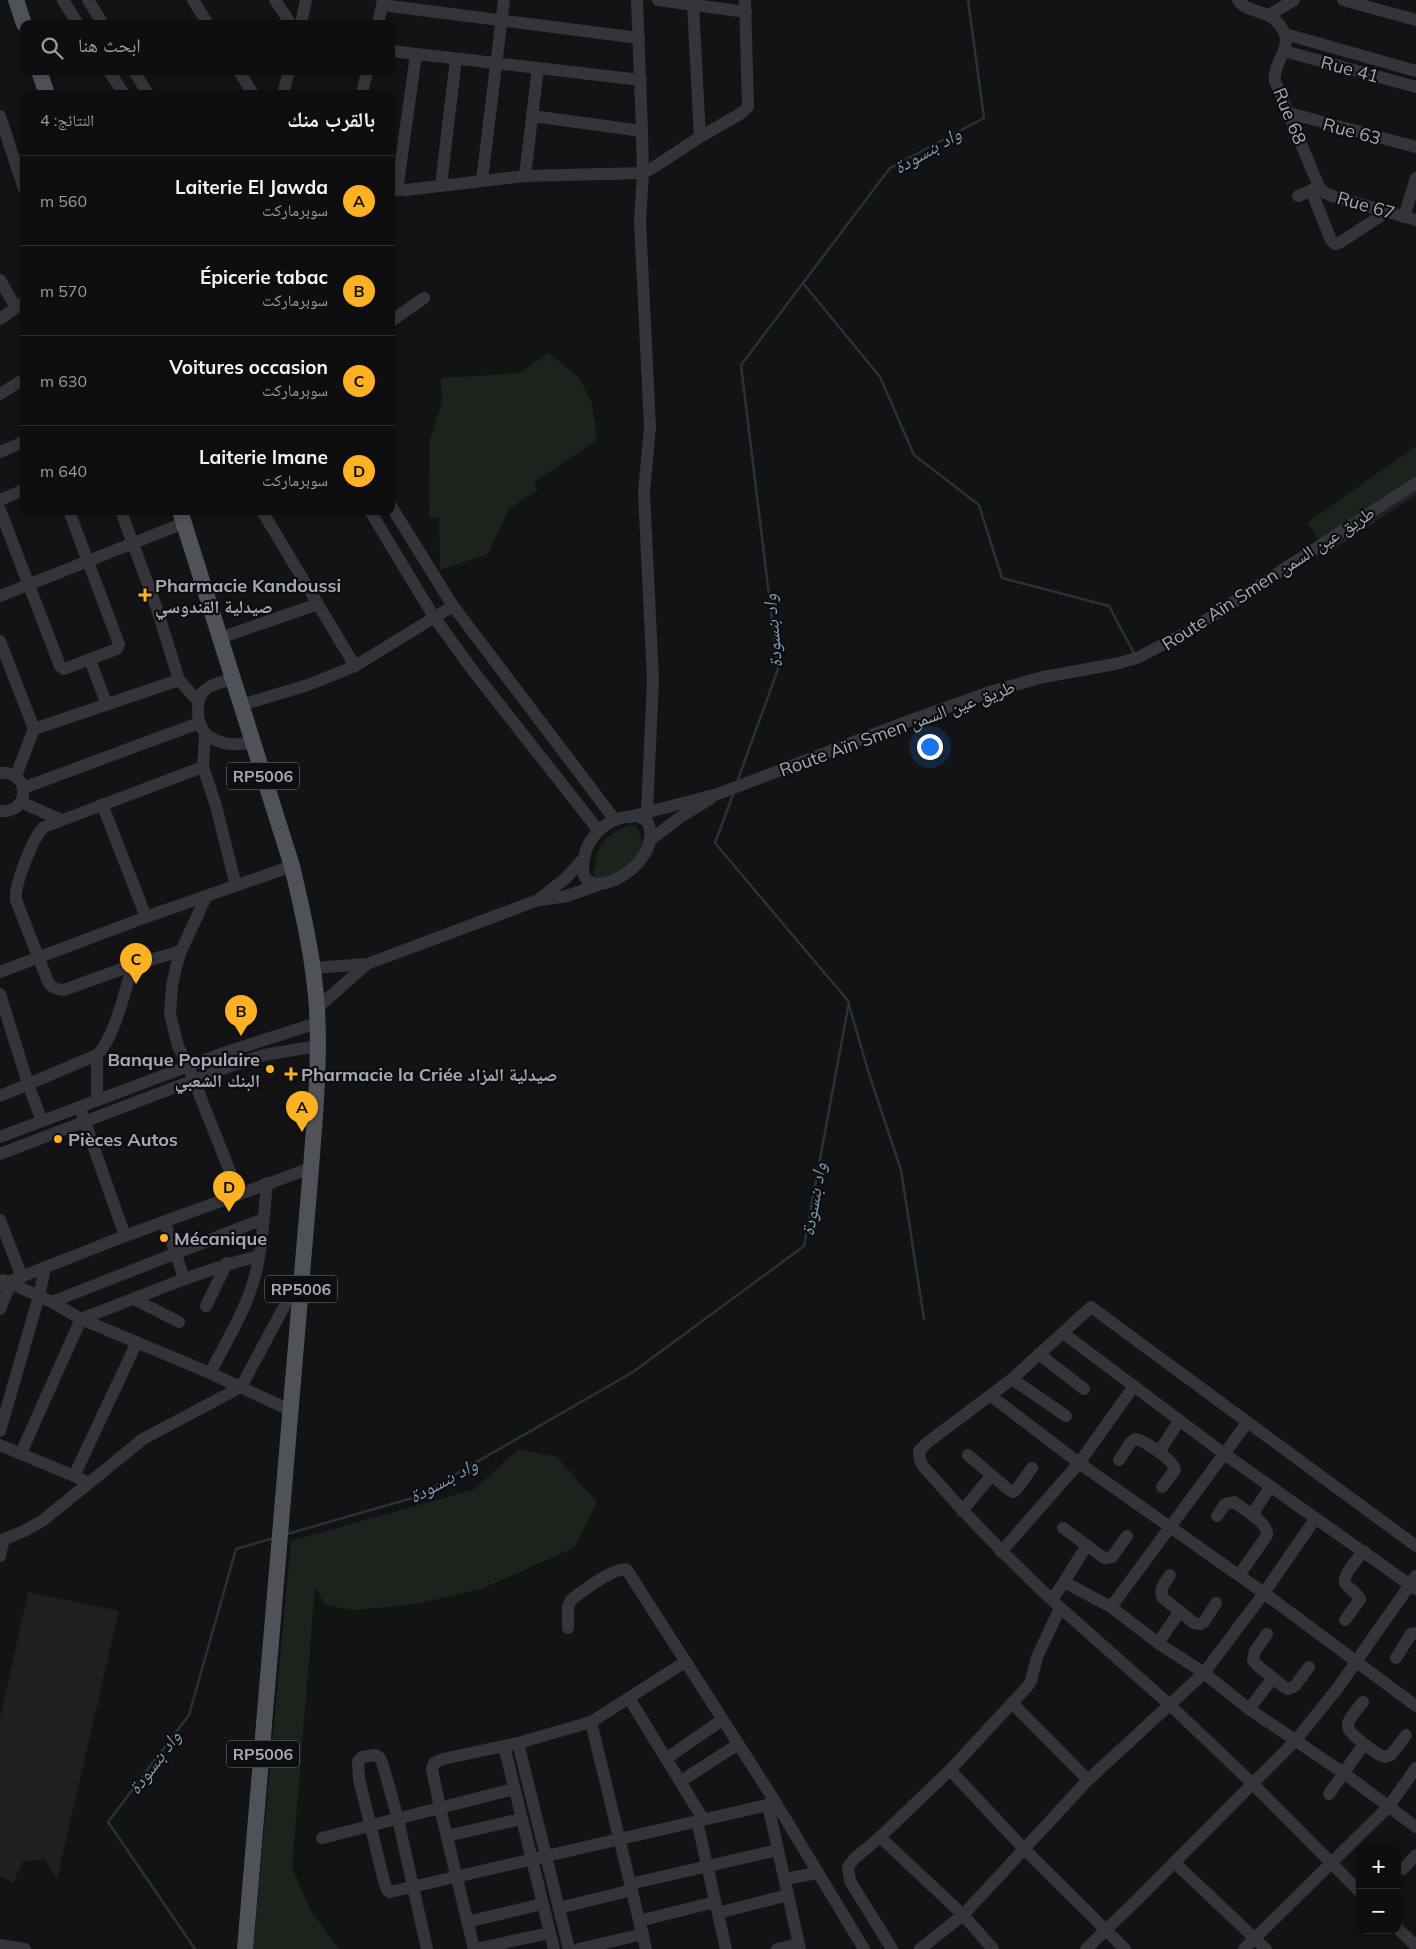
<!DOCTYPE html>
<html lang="ar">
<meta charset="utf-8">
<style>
:root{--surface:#0e0e10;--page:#171719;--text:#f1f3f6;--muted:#9b9c9f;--line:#2e2e30;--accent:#fcb123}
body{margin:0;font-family:Mulish,"Noto Naskh Arabic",sans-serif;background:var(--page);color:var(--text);direction:rtl}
.controls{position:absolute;right:15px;bottom:15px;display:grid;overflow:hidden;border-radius:10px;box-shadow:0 2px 8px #0003}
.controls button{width:45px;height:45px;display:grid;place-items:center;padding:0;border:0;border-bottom:1px solid var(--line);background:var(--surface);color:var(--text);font:25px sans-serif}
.you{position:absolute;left:929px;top:746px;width:18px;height:18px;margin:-12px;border:4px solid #fff;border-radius:50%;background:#1a73e8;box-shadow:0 0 0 8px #1a73e833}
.badge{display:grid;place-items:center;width:32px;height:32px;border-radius:50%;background:var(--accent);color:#111;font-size:16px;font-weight:700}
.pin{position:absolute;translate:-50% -41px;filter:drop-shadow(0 1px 2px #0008)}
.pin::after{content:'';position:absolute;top:26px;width:18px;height:15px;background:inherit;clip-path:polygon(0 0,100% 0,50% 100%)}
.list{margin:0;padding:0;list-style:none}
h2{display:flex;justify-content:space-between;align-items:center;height:65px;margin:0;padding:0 20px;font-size:21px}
h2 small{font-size:16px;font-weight:400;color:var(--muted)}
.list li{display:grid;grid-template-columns:32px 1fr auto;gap:15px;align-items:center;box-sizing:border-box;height:90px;padding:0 20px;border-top:1px solid var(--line)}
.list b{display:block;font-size:19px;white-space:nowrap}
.list p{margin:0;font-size:16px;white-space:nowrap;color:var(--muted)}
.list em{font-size:16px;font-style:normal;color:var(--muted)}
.icon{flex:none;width:28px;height:28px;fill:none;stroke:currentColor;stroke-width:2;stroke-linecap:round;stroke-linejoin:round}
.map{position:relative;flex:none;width:1416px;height:1949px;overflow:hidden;direction:ltr}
.search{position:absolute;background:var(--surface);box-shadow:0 2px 8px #0003;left:20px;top:20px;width:375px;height:55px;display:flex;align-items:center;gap:12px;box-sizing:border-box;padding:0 18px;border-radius:10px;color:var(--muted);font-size:19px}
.panel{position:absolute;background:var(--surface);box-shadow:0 2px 8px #0003;left:20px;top:90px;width:375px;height:425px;border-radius:10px;direction:rtl}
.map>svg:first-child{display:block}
.built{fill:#1f1f22}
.green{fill:#1b231c}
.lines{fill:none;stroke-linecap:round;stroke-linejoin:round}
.stream{stroke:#283239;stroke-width:2.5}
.minor{stroke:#34353a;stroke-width:12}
.major{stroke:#4f5259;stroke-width:16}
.poi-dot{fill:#fcb123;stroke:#0e0e10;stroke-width:2}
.labels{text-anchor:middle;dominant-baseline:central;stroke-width:4.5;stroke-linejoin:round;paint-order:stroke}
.shield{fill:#0e0e10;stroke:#777a84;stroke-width:1}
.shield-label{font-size:16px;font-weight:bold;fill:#a4a9b6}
.street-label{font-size:18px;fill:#a4a9b6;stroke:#0e0e10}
.poi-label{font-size:18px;font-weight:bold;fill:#a4a9b6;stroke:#0e0e10;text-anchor:start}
.water-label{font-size:19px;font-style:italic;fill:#7898b3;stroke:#0e0e10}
</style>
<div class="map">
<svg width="1416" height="1949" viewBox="0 0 1416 1949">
<rect width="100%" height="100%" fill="#131315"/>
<polygon class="built" points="28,1592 119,1611 57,1879 44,1859 22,1862 13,1883 0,1876 0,1718"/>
<g class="green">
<polygon points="548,353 578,376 592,403 597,440 534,482 537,490 509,509 488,554 440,570 439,518 429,517 429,509 430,439 442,402 441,378 520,373"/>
<polygon points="1416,446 1416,495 1328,553 1307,523"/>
<path d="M629 825 637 827 641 838 643 849 624 874 597 879C593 875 594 871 595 865 597 844 609 833 629 825Z"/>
<polygon points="518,1449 557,1457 597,1502 574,1548 483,1588 417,1604 354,1610 325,1605 315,1587 292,1868 311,1911 339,1949 253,1949 291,1541 475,1489"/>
</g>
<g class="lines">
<g class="stream">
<polyline points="803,283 880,377 914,455 979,505 1002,578 1109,606 1135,655"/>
<polyline points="737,782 778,669 741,365 890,168 984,118 968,0"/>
<polyline points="849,1005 869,1074 901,1170 924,1319"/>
<polyline points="287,1534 416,1497 633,1372 804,1246 849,1002 715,843 734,792"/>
<polyline points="195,1949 108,1822 189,1715 236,1549 274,1538"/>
</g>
<g class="minor">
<polyline points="63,0 78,24"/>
<polyline points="88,0 103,24"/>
<polyline points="193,0 208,24"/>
<polyline points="275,0 291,24"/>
<polyline points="637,0 642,131 643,173 640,221 650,427 644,492 653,680 647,811"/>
<polyline points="658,0 746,12"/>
<path d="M1238 0C1247 13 1264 9 1275 20 1301 45 1272 58 1275 81L1319 187 1325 193 1332 196 1416 220"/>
<polyline points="1343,0 1416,20"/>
<polyline points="382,5 639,38"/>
<polyline points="693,5 700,137"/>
<polyline points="1269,15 1294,0"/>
<polyline points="301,24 306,0"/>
<polyline points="378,24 383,0"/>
<polyline points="1285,34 1416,71"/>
<polyline points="391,51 641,80"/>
<polyline points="1284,51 1416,87"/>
<polyline points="109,71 124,94"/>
<polyline points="134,71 148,94"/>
<polyline points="239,71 253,94"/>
<polyline points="283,94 289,71"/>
<polyline points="362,94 367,71"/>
<polyline points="1289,113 1416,147"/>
<polyline points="0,116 24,189"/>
<polyline points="532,116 642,131"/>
<polyline points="525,176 538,68"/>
<polyline points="482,180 504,0"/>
<polyline points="441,185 456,59"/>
<polyline points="391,188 406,190 525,176 643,173 651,169 700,137 740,114 748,107 745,0"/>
<polyline points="397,190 416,55"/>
<polyline points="1311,190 1331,240 1335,244 1341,242 1388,211"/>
<polyline points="1298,196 1319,187"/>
<polyline points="1404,217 1416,178"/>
<polyline points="0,280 16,308"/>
<polyline points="0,319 24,302"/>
<polyline points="391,321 424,298"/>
<polyline points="0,394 24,379"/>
<polyline points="0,452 24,442"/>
<polyline points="0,500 24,490"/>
<polyline points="391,506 453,606 615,820"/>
<polyline points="0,510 60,666 64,669 117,649 119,644 69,511"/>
<polyline points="121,511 157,609 179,680 198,701"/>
<polyline points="262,511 355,666"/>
<polyline points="370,511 434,617 474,672 599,831"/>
<polyline points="0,596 184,523"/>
<polyline points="220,638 318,604"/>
<polyline points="0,641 34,729 16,776"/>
<polyline points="90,660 107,705"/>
<path d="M233 679C223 682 212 683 204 691 198 697 198 704 198 712 198 742 229 748 253 742"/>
<polyline points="241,705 308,685 355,666 453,606"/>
<polyline points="34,729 179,680"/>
<polyline points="205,735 203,767 216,806 236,886"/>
<path d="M0 773C31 770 31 814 0 811"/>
<polyline points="23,788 199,723"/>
<polyline points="21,802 61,820"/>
<polyline points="102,804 146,917"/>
<path d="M638 816 647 821C669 863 579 911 583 865 584 854 587 844 594 836 605 822 621 816 638 816Z"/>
<polyline points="629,817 718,794 903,723 993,691 1043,677 1115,664 1137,658 1189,631 1416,483"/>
<polyline points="649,841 679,818 710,799"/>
<polyline points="206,897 181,951 176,967 172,986 170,1014 178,1046 188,1066 239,1194"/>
<polyline points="541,900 567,896 598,885"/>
<path d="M181 951 133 965 64 990C57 990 52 988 48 982L16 900C14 885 33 837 44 827L203 767"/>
<polyline points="313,968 367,964 538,900 566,878 584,858"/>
<polyline points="0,972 146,917 292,866"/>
<polyline points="0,994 28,1084 42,1121"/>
<polyline points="317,1008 367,964"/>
<polyline points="97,1055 97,1100"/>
<path d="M0 1096 97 1055C115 1037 125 990 133 965"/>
<polyline points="82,1114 125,1236"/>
<polyline points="0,1137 223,1053 317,1023"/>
<polyline points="0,1154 236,1064 264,1055 318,1046"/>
<polyline points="0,1220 22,1277"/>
<polyline points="165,1223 184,1278"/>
<polyline points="3,1280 52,1302 81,1319 210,1373 292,1411"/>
<polyline points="0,1285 125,1236 311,1168"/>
<polyline points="134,1299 179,1322"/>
<polyline points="52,1302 263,1219"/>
<polyline points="206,1306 227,1263"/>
<polyline points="0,1309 11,1283"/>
<polyline points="1063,1333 1223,1453 1416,1589"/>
<polyline points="1039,1354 1084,1389"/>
<path d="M210 1373C227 1340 248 1307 256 1272 263 1243 264 1212 267 1183"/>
<polyline points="1012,1379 1066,1416"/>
<polyline points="991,1396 1079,1463 1264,1593 1416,1706"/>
<polyline points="0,1431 39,1296 45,1268"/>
<polyline points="0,1445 74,1476 89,1483 143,1439 241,1387 300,1277"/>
<polyline points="1159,1452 1179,1421"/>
<path d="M21 1453 81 1319C140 1297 198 1271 259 1256"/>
<polyline points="968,1455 1009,1490 1013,1492 1016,1490 1032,1468"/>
<path d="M1119 1460 1131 1442 1135 1439C1146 1441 1173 1460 1175 1470L1162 1487"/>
<polyline points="74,1476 137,1342"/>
<polyline points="962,1511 991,1476"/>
<polyline points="1252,1515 1270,1487"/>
<path d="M1217 1516 1225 1504 1234 1502C1243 1509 1269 1523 1267 1535L1244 1568"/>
<polyline points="1063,1528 1104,1558 1112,1557 1127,1536"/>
<polyline points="0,1541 24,1531 42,1521 89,1483"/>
<path d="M1416 1546 1091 1307 1012 1379 928 1442 919 1451 920 1460 923 1466C964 1513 1006 1557 1052 1600L1064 1582 1111 1607 1158 1643 1204 1673 1249 1709 1345 1774 1416 1827"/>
<polyline points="1001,1552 1079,1463 1134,1386"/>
<polyline points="0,1556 4,1539"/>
<path d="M1170 1575C1165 1583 1158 1590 1163 1598L1194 1623 1200 1624 1204 1622 1216 1603"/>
<polyline points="1064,1582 1087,1545"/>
<polyline points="1055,1603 1170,1705 1253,1784 1360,1892"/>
<polyline points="1111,1607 1247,1423"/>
<path d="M1345 1620 1360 1599C1356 1592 1349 1589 1345 1583 1342 1576 1359 1557 1364 1551"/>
<path d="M568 1628V1606L572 1599C583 1591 615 1566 627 1570L776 1803 864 1949"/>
<polyline points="1267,1634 1255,1651 1253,1660 1257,1665 1284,1687 1288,1689 1295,1686 1309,1667"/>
<polyline points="1158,1643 1180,1611"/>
<polyline points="1396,1658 1411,1634 1416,1633"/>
<polyline points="629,1698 703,1819"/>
<path d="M1363 1702C1346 1723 1340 1726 1363 1743 1370 1748 1376 1754 1384 1757L1391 1755 1406 1735"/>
<polyline points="1012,1703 1088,1780"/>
<polyline points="1249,1709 1273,1678"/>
<polyline points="591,1722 646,1949"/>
<polyline points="518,1743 569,1949"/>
<polyline points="504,1746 554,1949"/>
<polyline points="667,1758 722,1720"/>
<polyline points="950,1770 1025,1850 1125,1949"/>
<polyline points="681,1781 737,1745"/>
<polyline points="1329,1794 1364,1744"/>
<polyline points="768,1805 800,1949"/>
<polyline points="697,1821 726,1949"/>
<polyline points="447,1836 521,1819"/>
<polyline points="880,1837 963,1915 993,1949"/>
<polyline points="322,1838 514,1789"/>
<polyline points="1174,1862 1266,1949"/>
<polyline points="1403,1869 1416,1855"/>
<polyline points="785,1879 817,1873"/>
<polyline points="630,1884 778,1850"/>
<polyline points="559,1908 632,1890"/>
<polyline points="718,1913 788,1895"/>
<polyline points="639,1921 715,1902"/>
<polyline points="467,1922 542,1904"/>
<polyline points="1397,1928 1416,1946"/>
<polyline points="0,1945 25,1949"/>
<polyline points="427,1949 398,1819 383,1765 380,1758 375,1755 362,1757 358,1761 359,1779 384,1881 387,1890 390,1892 776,1803"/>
<polyline points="474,1949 440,1808 432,1769 434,1763 443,1759 518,1743 591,1722 685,1662"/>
<polyline points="475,1949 550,1933"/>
<polyline points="579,1949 643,1934"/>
<polyline points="777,1949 799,1944"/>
<polyline points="892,1949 850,1881 848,1867 854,1859 880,1837 950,1770 1027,1687 1031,1681 1037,1657 1060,1608"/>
<polyline points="920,1949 963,1915 1088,1780 1204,1673 1264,1593 1315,1519"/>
<polyline points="1086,1949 1137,1900 1295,1741 1337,1689 1416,1576"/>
<polyline points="1244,1949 1389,1806 1416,1768"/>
</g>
<g class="major">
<polyline points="16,0 24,24"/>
<polyline points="39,71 47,94"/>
<path d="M180 511 292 866C303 913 314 960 317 1009 320 1062 315 1115 311 1168L245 1949"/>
</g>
</g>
<g class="poi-dot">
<path d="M142.5 587.5h5v5h5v5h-5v5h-5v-5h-5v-5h5z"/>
<circle cx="270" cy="1069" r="5"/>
<path d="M288.5 1066.5h5v5h5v5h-5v5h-5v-5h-5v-5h5z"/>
<circle cx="58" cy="1139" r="5"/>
<circle cx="164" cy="1238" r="5"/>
</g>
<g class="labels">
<g class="shield">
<rect x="227" y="762.5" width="72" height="27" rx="4"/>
<rect x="265" y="1275.5" width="72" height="27" rx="4"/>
<rect x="227" y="1740.5" width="72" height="27" rx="4"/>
</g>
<g class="shield-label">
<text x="263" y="776">RP5006</text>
<text x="301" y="1289">RP5006</text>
<text x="263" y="1754">RP5006</text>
</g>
<g class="street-label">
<text transform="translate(1350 69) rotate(15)">Rue 41</text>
<text transform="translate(1290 116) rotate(68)">Rue 68</text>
<text transform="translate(1352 131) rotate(15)">Rue 63</text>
<text transform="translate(1366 205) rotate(16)">Rue 67</text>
<text transform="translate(1268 578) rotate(-33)">Route Aïn Smen طريق عين السمن</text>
<text transform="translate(897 728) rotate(-20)">Route Aïn Smen طريق عين السمن</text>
</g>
<g class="poi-label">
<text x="155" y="585">Pharmacie Kandoussi<tspan x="155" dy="21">صيدلية القندوسي</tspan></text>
<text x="260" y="1059" text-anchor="end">Banque Populaire<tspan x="260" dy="21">البنك الشعبي</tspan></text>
<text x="301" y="1074">Pharmacie la Criée صيدلية المزاد</text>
<text x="68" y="1139">Pièces Autos</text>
<text x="174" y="1238">Mécanique</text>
</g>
<g class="water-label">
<text transform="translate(927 150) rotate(-30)">واد بنسودة</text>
<text transform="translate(772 631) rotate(-95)">واد بنسودة</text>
<text transform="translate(813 1199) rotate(-80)">واد بنسودة</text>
<text transform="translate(443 1480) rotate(-28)">واد بنسودة</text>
<text transform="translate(154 1762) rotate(-53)">واد بنسودة</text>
</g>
</g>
</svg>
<div class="controls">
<button>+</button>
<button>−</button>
</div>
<div class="you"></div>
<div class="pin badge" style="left:302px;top:1132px">A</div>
<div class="pin badge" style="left:241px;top:1036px">B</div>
<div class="pin badge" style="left:136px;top:984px">C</div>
<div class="pin badge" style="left:229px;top:1212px">D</div>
<div class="search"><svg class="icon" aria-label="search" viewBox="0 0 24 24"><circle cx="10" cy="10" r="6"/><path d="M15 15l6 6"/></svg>ابحث هنا</div>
<section class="panel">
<h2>بالقرب منك<small>النتائج: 4</small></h2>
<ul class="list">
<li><span class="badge">A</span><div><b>Laiterie El Jawda</b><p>سوبرماركت</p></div><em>560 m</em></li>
<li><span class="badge">B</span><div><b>Épicerie tabac</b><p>سوبرماركت</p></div><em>570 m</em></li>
<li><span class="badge">C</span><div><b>Voitures occasion</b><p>سوبرماركت</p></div><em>630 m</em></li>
<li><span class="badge">D</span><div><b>Laiterie Imane</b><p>سوبرماركت</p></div><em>640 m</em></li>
</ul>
</section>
</div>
